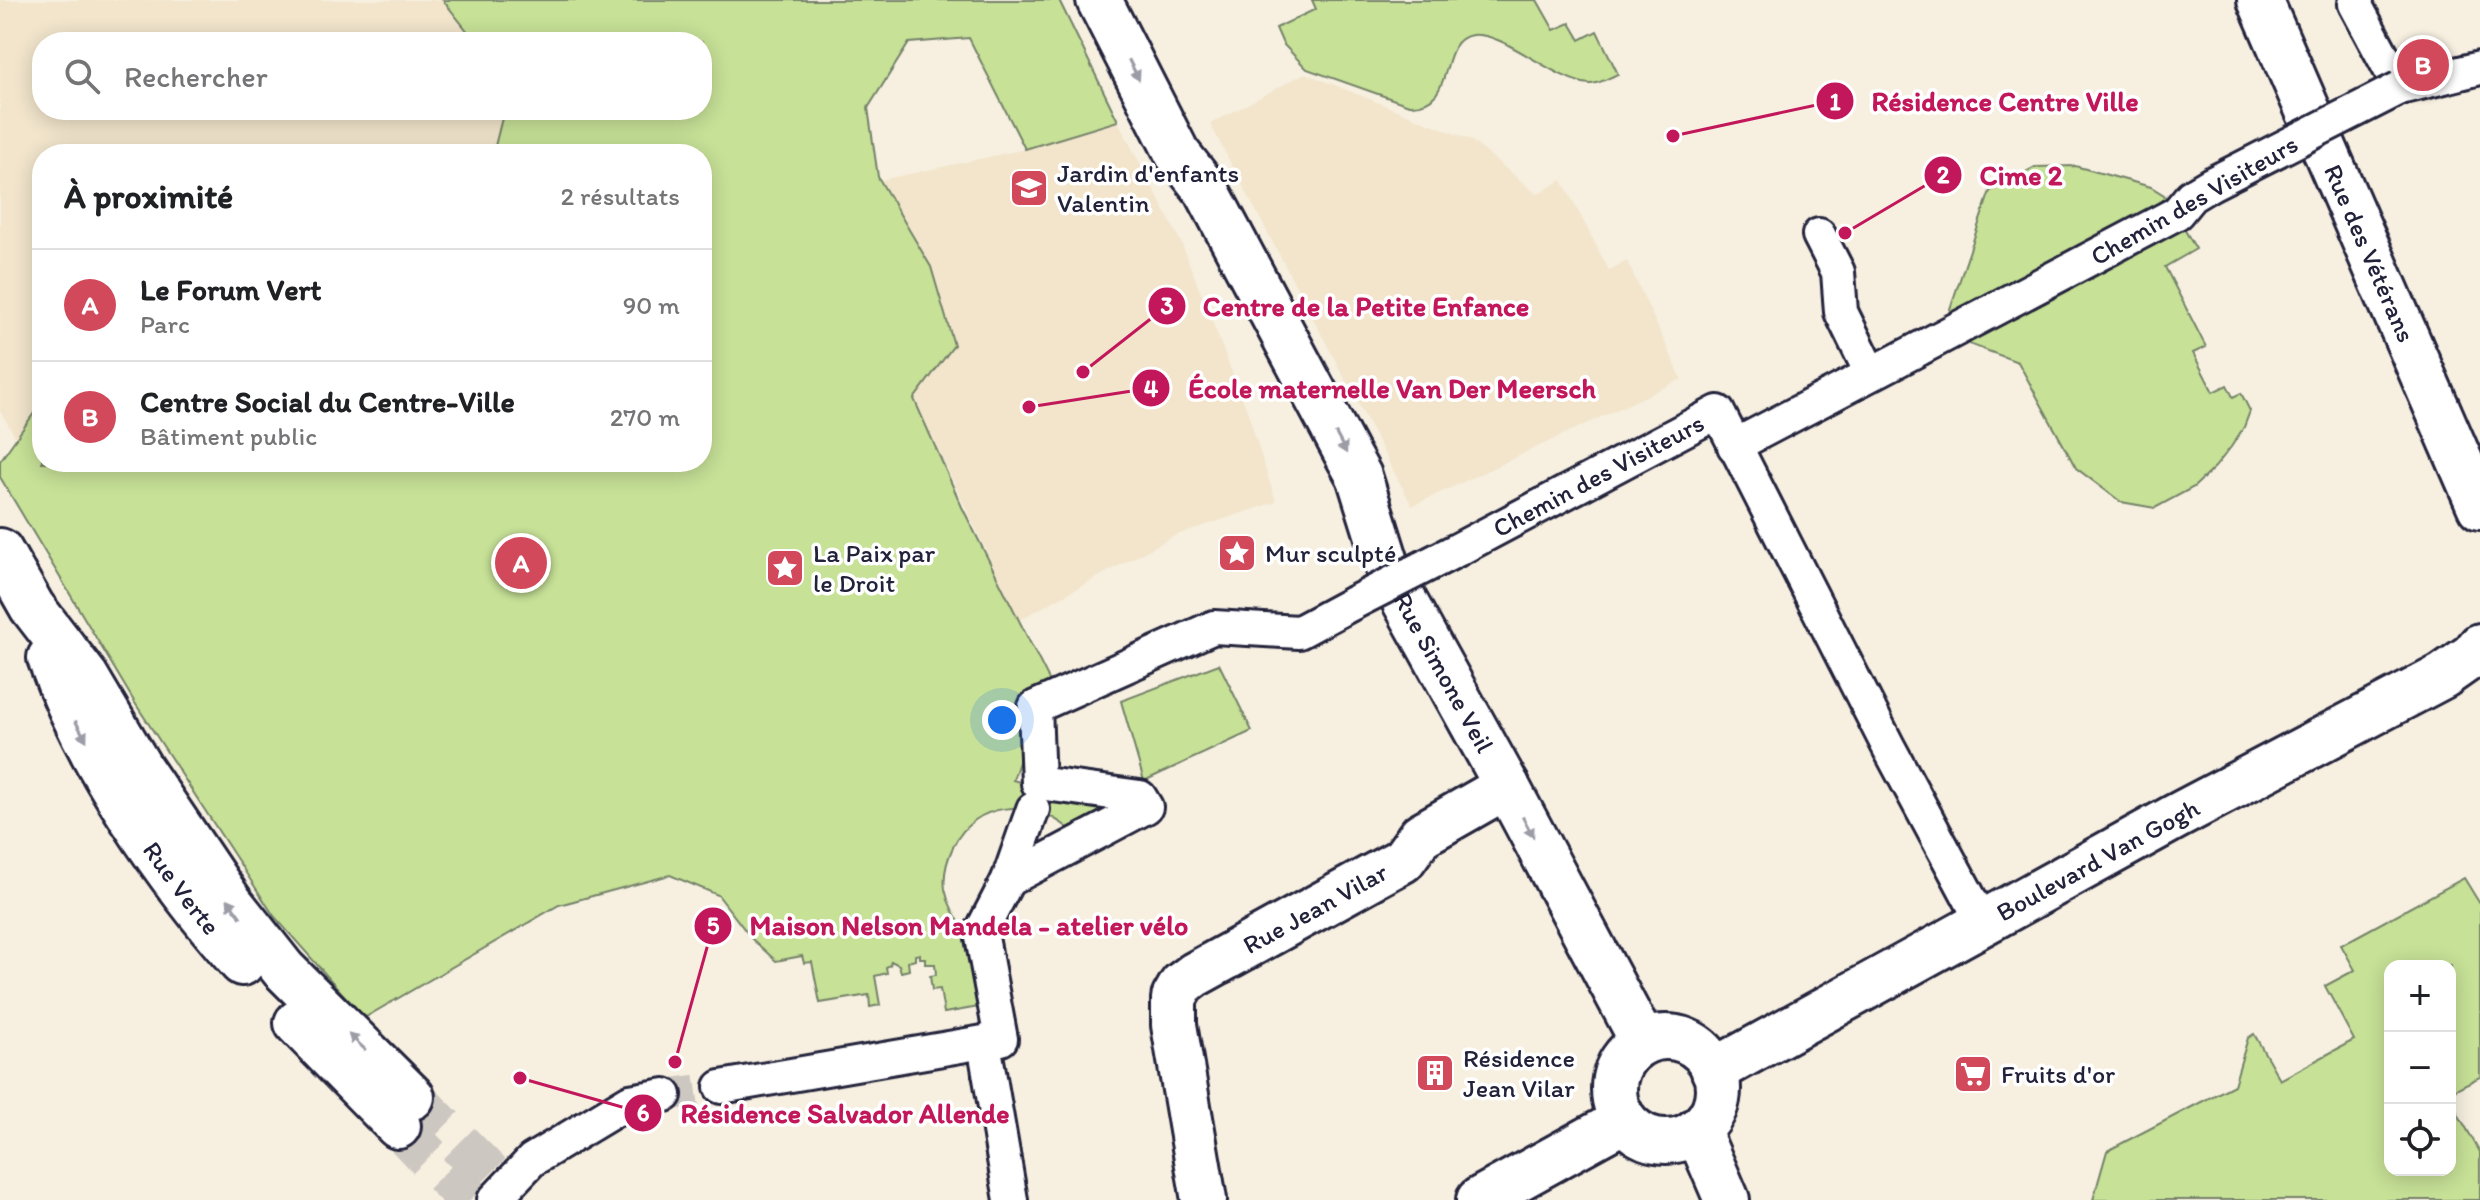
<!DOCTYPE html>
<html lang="fr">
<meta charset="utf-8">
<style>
:root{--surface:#fff;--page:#f6f6f6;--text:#202124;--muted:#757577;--line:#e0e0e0;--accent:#d1495b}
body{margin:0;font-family:Itim,sans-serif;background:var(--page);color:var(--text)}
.controls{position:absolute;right:24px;bottom:24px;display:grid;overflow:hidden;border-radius:16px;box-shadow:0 4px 20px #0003}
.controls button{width:72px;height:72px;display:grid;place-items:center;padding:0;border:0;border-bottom:2px solid var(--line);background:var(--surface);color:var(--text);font:40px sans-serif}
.you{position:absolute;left:1002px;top:720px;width:28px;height:28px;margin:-20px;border:6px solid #fff;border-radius:50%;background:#1a73e8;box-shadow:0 0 0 12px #1a73e833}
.badge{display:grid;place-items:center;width:52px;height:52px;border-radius:50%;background:var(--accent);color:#fff;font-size:26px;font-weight:700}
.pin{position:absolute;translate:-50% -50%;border:4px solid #fff;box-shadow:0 2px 8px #0006}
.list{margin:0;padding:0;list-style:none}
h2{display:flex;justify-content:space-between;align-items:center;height:104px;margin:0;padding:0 32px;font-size:34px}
h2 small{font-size:26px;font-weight:400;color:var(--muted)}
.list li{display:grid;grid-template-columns:52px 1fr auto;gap:24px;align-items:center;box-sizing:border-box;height:112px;padding:0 32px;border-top:2px solid var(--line)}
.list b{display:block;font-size:30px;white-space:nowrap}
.list p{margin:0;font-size:26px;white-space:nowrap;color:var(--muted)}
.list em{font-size:26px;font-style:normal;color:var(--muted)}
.icon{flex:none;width:44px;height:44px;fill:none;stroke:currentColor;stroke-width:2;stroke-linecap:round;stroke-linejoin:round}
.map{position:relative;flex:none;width:2480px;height:1200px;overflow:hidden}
.search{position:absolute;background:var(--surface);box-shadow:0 4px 20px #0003;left:32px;top:32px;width:680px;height:88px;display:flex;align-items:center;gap:20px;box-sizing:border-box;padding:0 28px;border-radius:32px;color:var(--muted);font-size:30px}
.panel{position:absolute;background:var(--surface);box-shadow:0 4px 20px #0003;left:32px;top:144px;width:680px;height:328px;border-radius:32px}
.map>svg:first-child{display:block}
.built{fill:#f2e5cc}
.green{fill:#c7e197;stroke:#748269;stroke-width:2}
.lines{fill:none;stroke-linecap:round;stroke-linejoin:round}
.pedestrian-tunnel{stroke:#ccc7c0;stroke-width:32;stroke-dasharray:32 16;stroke-linecap:butt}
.tertiary-tunnel{stroke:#ccc7c0;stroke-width:44;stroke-dasharray:44 22;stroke-linecap:butt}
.pedestrian-casing{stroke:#22223b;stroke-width:38}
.minor-casing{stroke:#22223b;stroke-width:50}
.tertiary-casing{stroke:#22223b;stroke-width:50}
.secondary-casing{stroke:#22223b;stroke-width:50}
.pedestrian{stroke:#fff;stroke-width:32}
.minor{stroke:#fff;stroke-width:44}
.tertiary{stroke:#fff;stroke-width:44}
.secondary{stroke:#fff;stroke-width:44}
.pedestrian-bridge-casing{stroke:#22223b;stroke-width:38;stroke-linecap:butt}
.pedestrian-bridge{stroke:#fff;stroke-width:32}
.oneway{fill:#9c9ca7}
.labels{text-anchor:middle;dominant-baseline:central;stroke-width:7;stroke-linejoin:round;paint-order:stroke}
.poi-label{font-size:26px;fill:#22223b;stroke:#fff;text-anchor:start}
.street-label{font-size:26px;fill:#22223b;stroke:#fff}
.leader{fill:none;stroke:#c2185b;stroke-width:3}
.callout-dot{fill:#c2185b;stroke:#fff;stroke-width:3}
.mark-label{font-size:24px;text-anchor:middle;font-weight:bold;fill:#fff}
.callout-label{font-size:28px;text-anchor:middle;font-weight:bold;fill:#c2185b;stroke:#fff;stroke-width:7;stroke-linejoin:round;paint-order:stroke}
</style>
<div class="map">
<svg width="2480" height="1200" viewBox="0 0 2480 1200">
<rect width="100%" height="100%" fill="#f7f0e1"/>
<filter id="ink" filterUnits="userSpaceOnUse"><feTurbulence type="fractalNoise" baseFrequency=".0125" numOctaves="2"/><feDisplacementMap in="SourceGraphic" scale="16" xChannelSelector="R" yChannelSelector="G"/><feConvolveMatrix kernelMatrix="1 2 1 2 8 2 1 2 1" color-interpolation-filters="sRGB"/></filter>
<g filter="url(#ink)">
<g class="built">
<polygon points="0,0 443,0 476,42 42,42 42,110 504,110 493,154 42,154 42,402 16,438 0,411"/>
<polygon points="1305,73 1471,140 1537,194 1562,180 1609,270 1627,261 1682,379 1412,506 1210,124"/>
<polygon points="1118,121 1181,242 1247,410 1276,502 1174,536 1019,620 914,399 931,267 881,180 1025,149"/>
</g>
<g class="green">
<path d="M443 0H1059L1118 121 1025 149 969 38 909 43 868 108 878 177 931 267 954 345 914 399 962 507 1059 700 1035 714 1013 780 1106 808 1068 828C1032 798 975 800 953 847 947 860 943 874 945 889 949 909 959 921 970 938 984 958 996 981 1008 1002L944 1013 940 989 932 990 930 976 936 975 935 964H925V958H920V954L915 955V960L908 962 909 970 901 972 899 965 891 961 890 965 886 967 887 973 875 976 880 1005 870 1007 869 995 820 1003 812 962 804 963 802 956 776 961 752 939 718 895 670 875 559 905 364 1018 274 916 135 703 0 477V461L42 402V462H702V154H493L504 110H702V42H476Z"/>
<path d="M1312 0H1537L1554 30 1570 23 1580 40 1597 31 1618 74C1610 77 1598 85 1590 84 1556 82 1502 30 1472 35 1435 41 1459 107 1409 105L1307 69 1283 44 1276 28 1316 9Z"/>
<polygon points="2075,166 2151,187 2164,195 2196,249 2165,267 2206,347 2193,353 2213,392 2227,385 2233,397 2241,393 2250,411 2244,427 2231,447 2215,467 2194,487 2155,508 2121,502 2076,468 2018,362 1969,344 1950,309 1990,191 2035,167"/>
<polygon points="1219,664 1252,731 1144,781 1121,701"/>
<polygon points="2464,878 2480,904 2480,1077 2450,1092 2450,966 2390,966 2390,1170 2450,1170 2450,1100 2480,1152 2480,1200 2093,1200 2107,1151 2234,1085 2248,1038 2254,1034 2280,1080 2354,1040 2325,986 2355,970 2341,945"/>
</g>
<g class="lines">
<polyline class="pedestrian-tunnel" points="665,1095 721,1087"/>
<g class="tertiary-tunnel">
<polyline points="412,1097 515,1200"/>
<polyline points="398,1126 470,1200"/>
</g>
<defs>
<g id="pedestrian">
<polyline points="2357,0 2355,4 2400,88 2480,68"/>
<polyline points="1819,235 1838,272 1841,312 1871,373"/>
<polyline points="1734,446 1919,349"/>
<path id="s1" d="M1457 550 1718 412 1888 746 1983 923"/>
<polyline points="1008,880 1033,809"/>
<polyline points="984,1043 1011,1200"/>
<polyline points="721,1087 1001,1039 981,932 1008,880 1146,807 1140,797 1038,783 1035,707 1214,627 1299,632 1353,603"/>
<polyline points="494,1200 532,1160 630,1101 665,1095"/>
</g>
<g id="minor">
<path id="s2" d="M1714 1071 2175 817 2443 676 2473 655 2480 646"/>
<path id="s3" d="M1204 1200 1174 1025V998L1182 984 1194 975 1403 860 1421 835 1507 786"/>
<polyline points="1479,1200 1624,1120"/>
</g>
<g id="tertiary">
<path id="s4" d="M1099 0 1177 153 1207 191 1349 458 1359 476 1390 575 1503 779 1643 1042"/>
<polyline points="0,551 32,607 86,677 141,770 230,902 283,969 412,1097"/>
<path id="s5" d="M50 658C88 765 167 878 242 963"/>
<polyline points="297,1023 398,1126"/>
<circle cx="1666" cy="1089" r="52"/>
<polyline points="1697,1130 1727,1200"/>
</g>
<g id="secondary">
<path id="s6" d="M2260 0 2480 507"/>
</g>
</defs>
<use href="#pedestrian" class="pedestrian-casing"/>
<use href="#minor" class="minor-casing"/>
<use href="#tertiary" class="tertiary-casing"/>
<use href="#secondary" class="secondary-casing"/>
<use href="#pedestrian" class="pedestrian"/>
<use href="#minor" class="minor"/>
<use href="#tertiary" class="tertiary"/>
<use href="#secondary" class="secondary"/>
<defs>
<g id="pedestrian-bridge">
<polyline points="1919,349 2177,213 2191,196 2211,184 2400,88"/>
<polyline points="1353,603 1457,550"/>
</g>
</defs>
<use href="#pedestrian-bridge" class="pedestrian-bridge-casing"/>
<use href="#pedestrian-bridge" class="pedestrian-bridge"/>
</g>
<defs><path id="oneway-solid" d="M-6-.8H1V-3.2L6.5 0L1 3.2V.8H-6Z" transform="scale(2)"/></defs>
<g class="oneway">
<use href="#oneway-solid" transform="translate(1134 70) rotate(63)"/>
<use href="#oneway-solid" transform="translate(1341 443) rotate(62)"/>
<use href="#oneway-solid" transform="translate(81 731) rotate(61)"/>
<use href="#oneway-solid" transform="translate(1528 827) rotate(62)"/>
<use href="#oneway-solid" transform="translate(234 908) rotate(-126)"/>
<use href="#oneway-solid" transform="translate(357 1042) rotate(-137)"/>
</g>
</g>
<defs>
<symbol id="school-square" viewBox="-11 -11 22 22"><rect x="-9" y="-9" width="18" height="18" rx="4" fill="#d1495b" stroke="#fff"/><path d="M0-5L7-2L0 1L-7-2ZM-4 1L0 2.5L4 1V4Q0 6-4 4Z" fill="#fff"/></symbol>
<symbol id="sight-square" viewBox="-11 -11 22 22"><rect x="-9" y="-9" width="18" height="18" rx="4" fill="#d1495b" stroke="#fff"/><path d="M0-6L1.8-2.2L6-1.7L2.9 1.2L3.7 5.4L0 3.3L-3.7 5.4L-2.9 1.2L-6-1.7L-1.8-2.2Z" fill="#fff"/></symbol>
<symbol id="building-square" viewBox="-11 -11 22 22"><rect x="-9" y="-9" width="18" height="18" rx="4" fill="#d1495b" stroke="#fff"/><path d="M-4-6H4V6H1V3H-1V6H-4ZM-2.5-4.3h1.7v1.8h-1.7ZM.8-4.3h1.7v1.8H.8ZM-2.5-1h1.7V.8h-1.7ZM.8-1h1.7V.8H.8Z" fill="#fff"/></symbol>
<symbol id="supermarket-square" viewBox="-11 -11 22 22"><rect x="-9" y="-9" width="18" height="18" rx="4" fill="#d1495b" stroke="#fff"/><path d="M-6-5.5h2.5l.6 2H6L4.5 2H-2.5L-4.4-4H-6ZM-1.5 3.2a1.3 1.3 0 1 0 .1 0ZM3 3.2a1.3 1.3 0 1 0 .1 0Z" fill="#fff"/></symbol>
</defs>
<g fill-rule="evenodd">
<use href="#school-square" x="1007" y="166" width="44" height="44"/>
<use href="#sight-square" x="1215" y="531" width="44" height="44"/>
<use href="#sight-square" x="763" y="546" width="44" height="44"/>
<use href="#building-square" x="1413" y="1051" width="44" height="44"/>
<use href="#supermarket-square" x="1951" y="1052" width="44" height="44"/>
</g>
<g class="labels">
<g class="poi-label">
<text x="1057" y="173">Jardin d'enfants<tspan x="1057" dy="30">Valentin</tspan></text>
<text x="813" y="553">La Paix par<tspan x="813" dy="30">le Droit</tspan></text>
<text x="1265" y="553">Mur sculpté</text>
<text x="1463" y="1058">Résidence<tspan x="1463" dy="30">Jean Vilar</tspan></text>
<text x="2001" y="1074">Fruits d'or</text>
</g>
<g class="street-label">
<text transform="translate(2194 200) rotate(-30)">Chemin des Visiteurs</text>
<text stroke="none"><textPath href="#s6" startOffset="276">Rue des Vétérans</textPath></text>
<text stroke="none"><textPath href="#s1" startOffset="160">Chemin des Visiteurs</textPath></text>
<text stroke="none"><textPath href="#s4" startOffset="758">Rue Simone Veil</textPath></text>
<text stroke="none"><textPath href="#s2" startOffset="438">Boulevard Van Gogh</textPath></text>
<text stroke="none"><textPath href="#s5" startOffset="266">Rue Verte</textPath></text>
<text stroke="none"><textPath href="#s3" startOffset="374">Rue Jean Vilar</textPath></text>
</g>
</g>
<path class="leader" d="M1673 136L1835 101M1845 233L1943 175M1083 372L1167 306M1029 407L1151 388M675 1062L713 926M520 1078L643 1113"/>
<g class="callout-dot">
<circle cx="1673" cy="136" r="8"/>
<circle cx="1845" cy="233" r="8"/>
<circle cx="1083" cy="372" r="8"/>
<circle cx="1029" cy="407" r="8"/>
<circle cx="675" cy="1062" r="8"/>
<circle cx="520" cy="1078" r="8"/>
<circle cx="1835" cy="101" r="20"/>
<circle cx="1943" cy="175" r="20"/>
<circle cx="1167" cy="306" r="20"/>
<circle cx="1151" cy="388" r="20"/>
<circle cx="713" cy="926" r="20"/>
<circle cx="643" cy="1113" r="20"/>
</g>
<g class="mark-label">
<text x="1835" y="110">1</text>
<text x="1943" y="183">2</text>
<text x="1167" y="314">3</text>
<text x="1151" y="397">4</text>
<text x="713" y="934">5</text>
<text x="643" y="1121">6</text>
</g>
<g class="callout-label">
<text x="2005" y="111">Résidence Centre Ville</text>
<text x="2021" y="185">Cime 2</text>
<text x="1366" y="316">Centre de la Petite Enfance</text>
<text x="1392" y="398">École maternelle Van Der Meersch</text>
<text x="969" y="935">Maison Nelson Mandela - atelier vélo</text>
<text x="845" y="1123">Résidence Salvador Allende</text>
</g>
</svg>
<div class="controls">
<button>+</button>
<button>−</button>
<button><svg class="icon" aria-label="locate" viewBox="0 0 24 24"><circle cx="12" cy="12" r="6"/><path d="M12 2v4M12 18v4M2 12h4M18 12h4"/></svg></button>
</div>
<div class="you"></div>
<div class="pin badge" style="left:521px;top:563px">A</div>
<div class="pin badge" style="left:2423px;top:65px">B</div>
<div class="search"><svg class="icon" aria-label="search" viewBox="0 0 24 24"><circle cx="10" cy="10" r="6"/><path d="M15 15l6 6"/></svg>Rechercher</div>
<section class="panel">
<h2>À proximité<small>2 résultats</small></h2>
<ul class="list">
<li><span class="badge">A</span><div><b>Le Forum Vert</b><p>Parc</p></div><em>90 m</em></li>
<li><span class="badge">B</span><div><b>Centre Social du Centre-Ville</b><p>Bâtiment public</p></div><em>270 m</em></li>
</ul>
</section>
</div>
